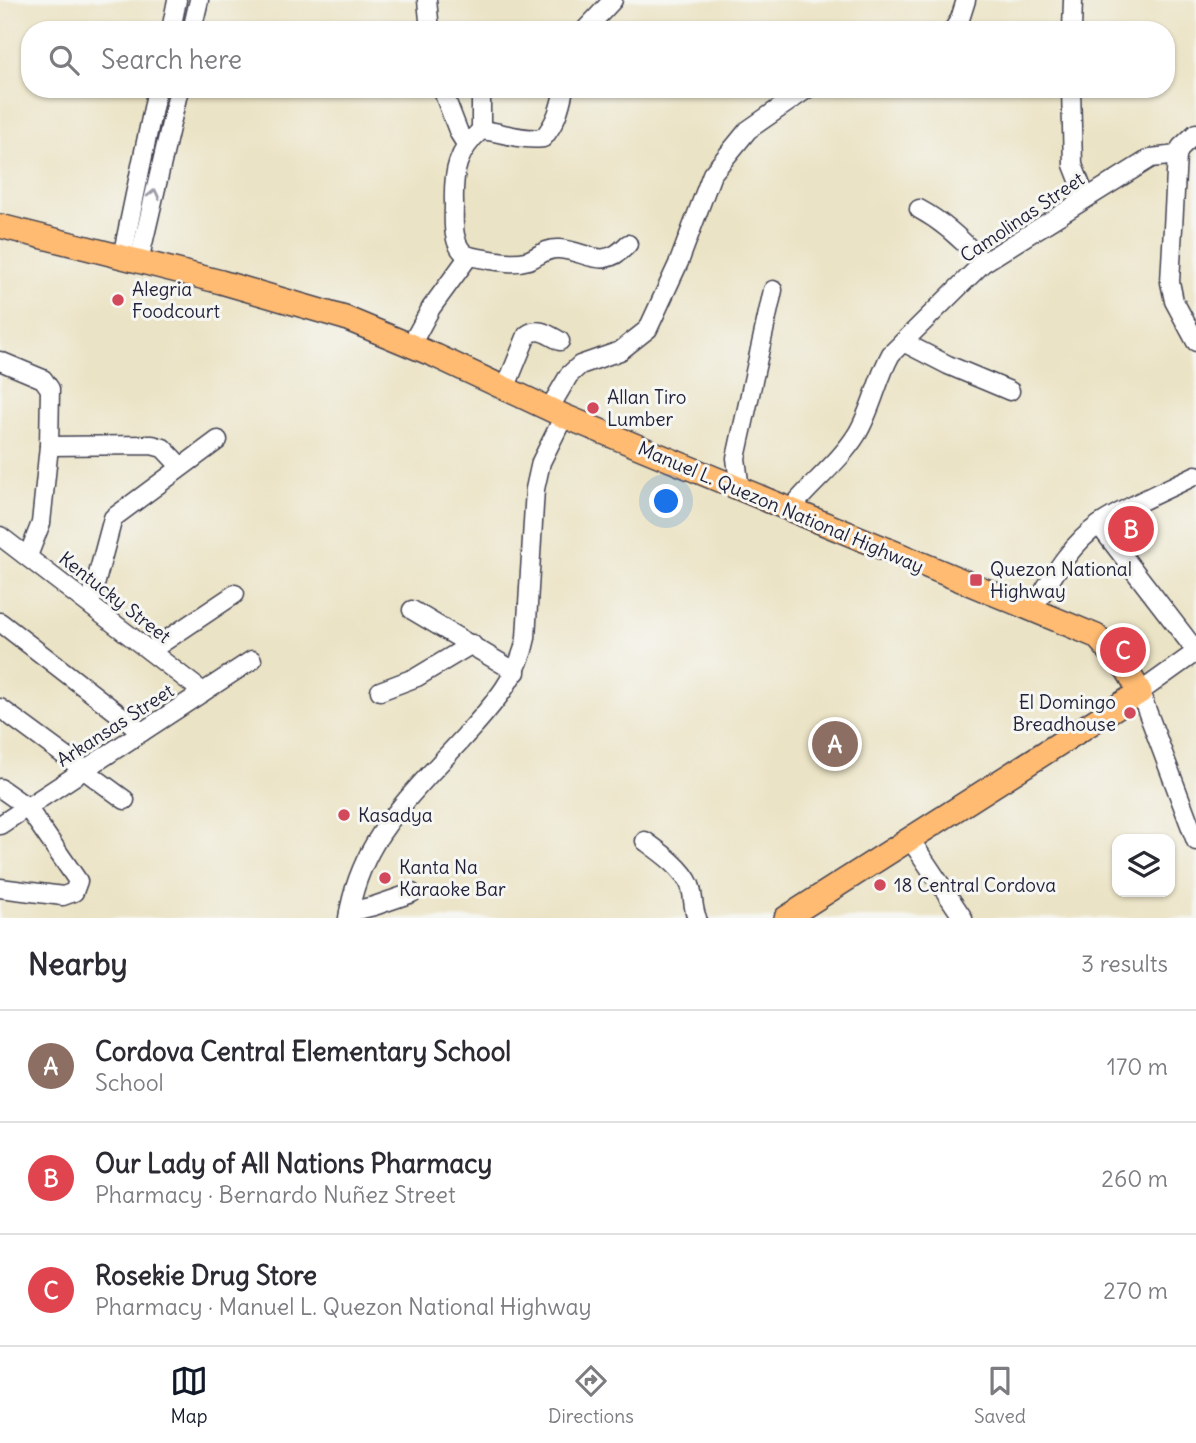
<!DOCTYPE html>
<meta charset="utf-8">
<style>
:root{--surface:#fff;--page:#f2f2f3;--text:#2b2b33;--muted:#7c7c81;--line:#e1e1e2;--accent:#111827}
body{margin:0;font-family:Delius,sans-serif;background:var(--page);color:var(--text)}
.controls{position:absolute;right:21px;bottom:21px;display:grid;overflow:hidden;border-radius:14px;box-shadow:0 2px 5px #0004}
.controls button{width:63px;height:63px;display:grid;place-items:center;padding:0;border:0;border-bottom:2px solid var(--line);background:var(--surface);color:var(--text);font:35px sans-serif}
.you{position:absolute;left:667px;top:502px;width:24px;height:24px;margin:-18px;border:5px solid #fff;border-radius:50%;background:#1a73e8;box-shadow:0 0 0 10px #1a73e833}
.badge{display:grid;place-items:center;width:46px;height:46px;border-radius:50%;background:var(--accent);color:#fff;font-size:23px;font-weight:700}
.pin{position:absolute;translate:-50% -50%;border:4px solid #fff;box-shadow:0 2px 7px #0006}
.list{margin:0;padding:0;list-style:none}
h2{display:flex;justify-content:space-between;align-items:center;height:91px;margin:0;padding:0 28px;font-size:30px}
h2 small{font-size:23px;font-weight:400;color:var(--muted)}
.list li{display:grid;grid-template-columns:46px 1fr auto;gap:21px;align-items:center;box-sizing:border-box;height:112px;padding:0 28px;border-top:2px solid var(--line)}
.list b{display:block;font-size:26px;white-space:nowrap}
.list p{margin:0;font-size:23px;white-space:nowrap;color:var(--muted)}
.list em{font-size:23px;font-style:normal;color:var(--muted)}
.icon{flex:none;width:38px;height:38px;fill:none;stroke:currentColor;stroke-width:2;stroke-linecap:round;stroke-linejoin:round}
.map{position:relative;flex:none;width:1196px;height:918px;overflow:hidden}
.search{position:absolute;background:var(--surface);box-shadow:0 2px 5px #0004;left:21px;right:21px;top:21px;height:77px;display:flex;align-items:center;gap:18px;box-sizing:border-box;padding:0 24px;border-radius:28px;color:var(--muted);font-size:26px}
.sheet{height:427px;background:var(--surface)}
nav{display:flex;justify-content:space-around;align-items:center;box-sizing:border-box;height:98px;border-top:2px solid var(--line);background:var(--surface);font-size:19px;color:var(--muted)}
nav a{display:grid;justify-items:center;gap:4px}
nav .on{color:var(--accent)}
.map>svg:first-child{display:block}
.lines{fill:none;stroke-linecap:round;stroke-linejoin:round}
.minor-casing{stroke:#403f50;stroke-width:21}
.major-casing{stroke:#403f50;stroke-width:26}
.minor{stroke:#fff;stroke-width:18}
.major{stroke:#ffbb71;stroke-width:23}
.oneway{stroke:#9c9ca7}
.poi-dot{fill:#d1495b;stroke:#f6f6f2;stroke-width:2.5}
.labels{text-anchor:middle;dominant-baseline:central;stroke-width:6;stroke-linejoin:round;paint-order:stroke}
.street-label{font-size:19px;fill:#22223b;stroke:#f6f6f2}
.poi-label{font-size:19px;fill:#22223b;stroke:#f6f6f2;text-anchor:start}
</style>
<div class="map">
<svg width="1196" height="918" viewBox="0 0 1196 918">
<rect width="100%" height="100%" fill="#f6f6f2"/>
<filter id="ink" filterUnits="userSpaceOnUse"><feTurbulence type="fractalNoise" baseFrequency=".0143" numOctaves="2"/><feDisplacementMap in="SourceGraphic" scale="14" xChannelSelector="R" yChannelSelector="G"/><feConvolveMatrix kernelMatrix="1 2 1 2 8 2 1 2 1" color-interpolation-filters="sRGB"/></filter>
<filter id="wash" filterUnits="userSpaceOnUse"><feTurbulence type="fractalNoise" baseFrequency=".00686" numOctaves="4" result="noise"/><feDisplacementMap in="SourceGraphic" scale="28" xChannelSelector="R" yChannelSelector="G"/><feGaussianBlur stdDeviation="1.57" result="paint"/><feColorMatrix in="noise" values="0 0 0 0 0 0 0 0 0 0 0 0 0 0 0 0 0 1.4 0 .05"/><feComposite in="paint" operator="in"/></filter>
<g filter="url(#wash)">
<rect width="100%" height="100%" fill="#ebe3c5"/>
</g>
<g filter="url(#ink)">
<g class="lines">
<defs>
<g id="minor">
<polyline points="427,0 430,30"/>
<polyline points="171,30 177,0"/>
<polyline points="192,30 199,0"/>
<polyline points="585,30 613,0"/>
<polyline points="953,30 960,19 966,0"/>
<polyline points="1072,30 1073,0"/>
<polyline points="442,89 459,133 466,144"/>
<path d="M564 89C560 108 556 123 543 138 523 141 502 132 481 130 457 152 453 171 454 203 454 218 451 243 465 254 472 258 483 258 491 260 504 262 516 264 529 260 539 256 546 248 559 249 588 251 602 272 628 244"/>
<polyline points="1071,89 1073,165 1086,198"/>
<polyline points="481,130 481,89"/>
<polyline points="1196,133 1181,147 1177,155 1170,282 1174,301 1196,342"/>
<path d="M919 209C945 223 964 241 983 263"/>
<polyline points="122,257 157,89"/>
<polyline points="139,261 179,89"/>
<polyline points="903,342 948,365 1010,391"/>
<polyline points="411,345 431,308 469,256"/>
<polyline points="0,361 43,379 50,389 49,446 41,523 28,556"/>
<path d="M505 389 527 335C538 326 549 335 560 341"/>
<polyline points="549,409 569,375 580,365 620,351 648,329 679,262 712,174 748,130 807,89"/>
<polyline points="49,446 152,445 163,448 181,467"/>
<polyline points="740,490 736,458 773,290"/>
<path d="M789 511C810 484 839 463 857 434 872 409 877 379 891 354L983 263 1151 158 1177 155"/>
<polyline points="1099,525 1196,651"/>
<polyline points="0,536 203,692"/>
<polyline points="90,604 113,518 218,440"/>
<path d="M1033 609C1051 579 1070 544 1100 524 1129 505 1164 491 1196 475"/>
<polyline points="412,610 516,672"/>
<polyline points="0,622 142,732"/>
<polyline points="150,651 235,594"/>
<polyline points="1196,652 1140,692 1196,841"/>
<polyline points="380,691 417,677 472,644"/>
<polyline points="0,708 125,800"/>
<polyline points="0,788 27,807 78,881 74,892 63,896 0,888"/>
<polyline points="0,825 252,660"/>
<polyline points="910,839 963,918"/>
<path d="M645 841C660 852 682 867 690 885 694 895 692 907 697 918"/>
<polyline points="349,912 374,906 412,893"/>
<path d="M348 918C352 893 362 865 375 843 398 805 435 769 465 736 491 707 519 677 526 638L535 489 541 462 564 416"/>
</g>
<polyline id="major" points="0,226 221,282 345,318 436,356 564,416 1096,636 1127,670 1140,692 786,918"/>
</defs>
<use href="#minor" class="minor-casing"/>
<use href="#major" class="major-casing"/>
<use href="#minor" class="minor"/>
<use href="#major" class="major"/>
</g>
<defs><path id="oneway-chevron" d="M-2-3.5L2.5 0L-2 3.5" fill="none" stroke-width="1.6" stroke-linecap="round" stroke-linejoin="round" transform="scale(1.75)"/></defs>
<use class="oneway" href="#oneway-chevron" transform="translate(154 194) rotate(-77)"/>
</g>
<g class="poi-dot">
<circle cx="118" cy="300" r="7"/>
<circle cx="593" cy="408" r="7"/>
<rect x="969" y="573" width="14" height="14" rx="3.5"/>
<circle cx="1130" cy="713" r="7"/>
<circle cx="344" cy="815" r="7"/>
<circle cx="385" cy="878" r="7"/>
<circle cx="880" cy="885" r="7"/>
</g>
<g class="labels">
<g class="street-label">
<text transform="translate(1022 217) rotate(-34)">Camolinas Street</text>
<text transform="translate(781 507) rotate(23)">Manuel L. Quezon National Highway</text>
<text transform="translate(115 597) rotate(38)">Kentucky Street</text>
<text transform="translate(115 725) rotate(-33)">Arkansas Street</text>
</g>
<g class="poi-label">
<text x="132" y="289">Alegria<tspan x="132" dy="22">Foodcourt</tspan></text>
<text x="607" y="397">Allan Tiro<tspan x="607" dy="22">Lumber</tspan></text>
<text x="990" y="569">Quezon National<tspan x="990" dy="22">Highway</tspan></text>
<text x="1116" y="702" text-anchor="end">El Domingo<tspan x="1116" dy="22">Breadhouse</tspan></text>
<text x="358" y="815">Kasadya</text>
<text x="399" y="867">Kanta Na<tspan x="399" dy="22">Karaoke Bar</tspan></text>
<text x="894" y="885">18 Central Cordova</text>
</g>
</g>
</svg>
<div class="controls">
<button><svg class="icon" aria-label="layers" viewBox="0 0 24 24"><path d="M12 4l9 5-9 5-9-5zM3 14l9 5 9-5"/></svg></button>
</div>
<div class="you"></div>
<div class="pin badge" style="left:835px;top:744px;background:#8d6e63">A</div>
<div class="pin badge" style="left:1131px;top:529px;background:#e0444e">B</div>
<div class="pin badge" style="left:1123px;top:650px;background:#e0444e">C</div>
<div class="search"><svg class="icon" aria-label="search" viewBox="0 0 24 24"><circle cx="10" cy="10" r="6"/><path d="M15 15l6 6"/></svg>Search here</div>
</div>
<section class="sheet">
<h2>Nearby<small>3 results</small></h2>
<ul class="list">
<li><span class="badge" style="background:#8d6e63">A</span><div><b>Cordova Central Elementary School</b><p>School</p></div><em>170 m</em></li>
<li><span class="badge" style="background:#e0444e">B</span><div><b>Our Lady of All Nations Pharmacy</b><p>Pharmacy · Bernardo Nuñez Street</p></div><em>260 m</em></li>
<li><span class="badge" style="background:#e0444e">C</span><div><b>Rosekie Drug Store</b><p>Pharmacy · Manuel L. Quezon National Highway</p></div><em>270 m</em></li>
</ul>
</section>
<nav>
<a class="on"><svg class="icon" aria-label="map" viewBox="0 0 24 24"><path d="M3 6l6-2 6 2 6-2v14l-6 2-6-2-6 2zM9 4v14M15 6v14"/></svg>Map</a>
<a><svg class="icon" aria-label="directions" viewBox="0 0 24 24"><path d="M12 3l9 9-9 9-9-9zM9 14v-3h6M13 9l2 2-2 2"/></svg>Directions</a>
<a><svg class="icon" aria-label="saved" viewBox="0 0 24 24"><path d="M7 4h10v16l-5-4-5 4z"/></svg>Saved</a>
</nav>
